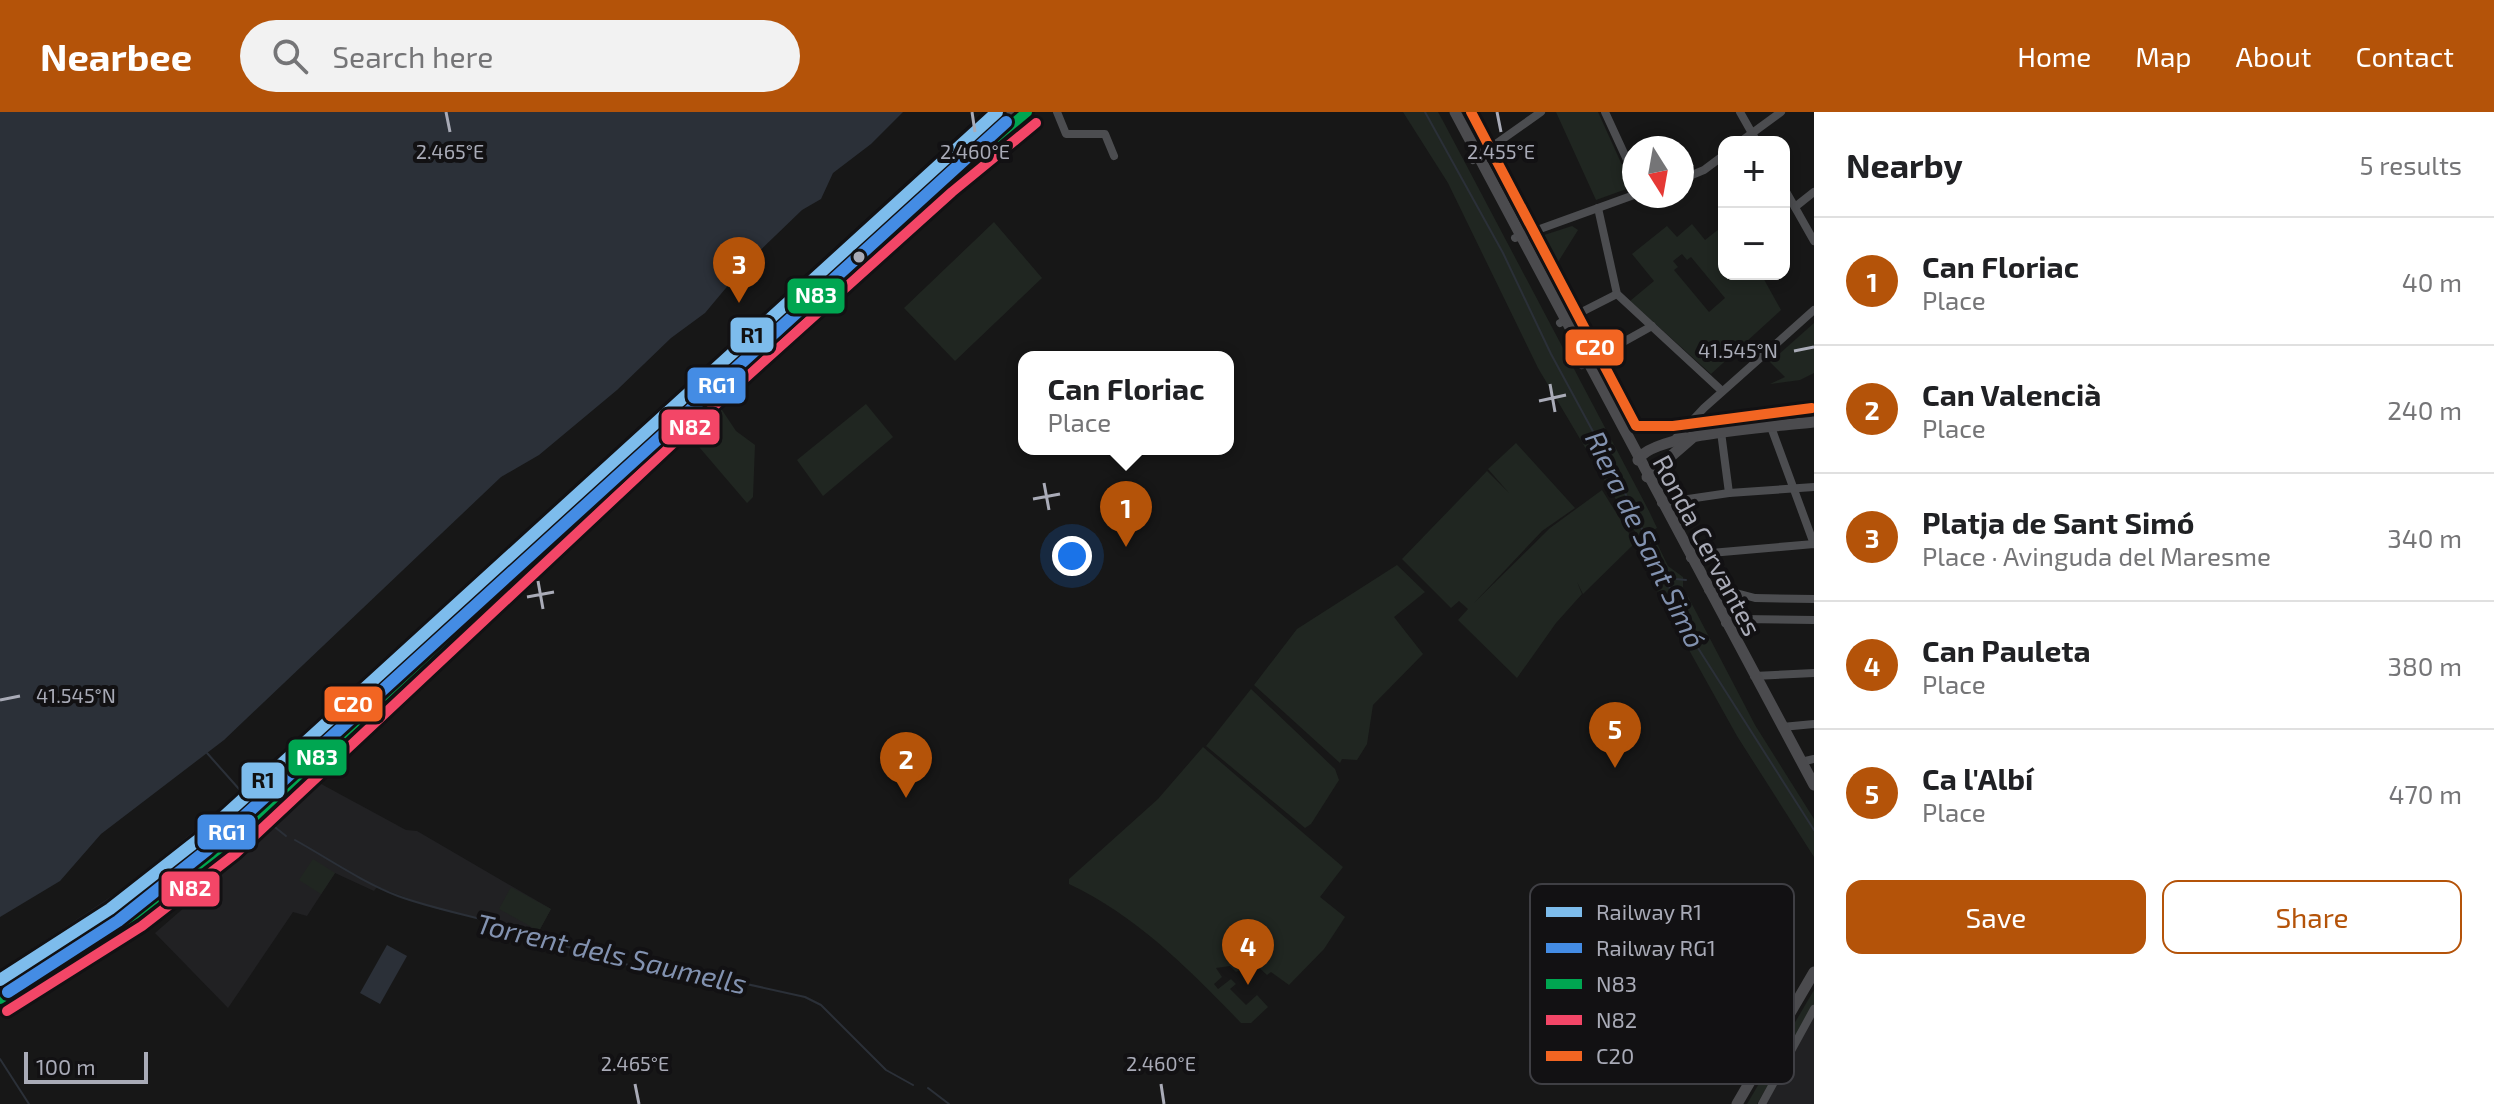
<!DOCTYPE html>
<meta charset="utf-8">
<style>
:root{--surface:#fff;--page:#f2f2f2;--text:#202124;--muted:#757577;--line:#e0e0e0;--accent:#b45309}
body{margin:0;font-family:"Exo 2",sans-serif;background:var(--page);color:var(--text)}
.controls{position:absolute;right:24px;top:24px;display:grid;overflow:hidden;border-radius:16px;box-shadow:0 4px 12px #0003}
.controls button{width:72px;height:72px;display:grid;place-items:center;padding:0;border:0;border-bottom:2px solid var(--line);background:var(--surface);color:var(--text);font:40px sans-serif}
.compass{position:absolute;left:1622px;top:24px;width:72px;height:72px;border-radius:50%;background:var(--surface);box-shadow:0 4px 12px #0003;rotate:169deg}
.scale{position:absolute;left:24px;bottom:20px;width:124px;box-sizing:border-box;padding-left:8px;border:4px solid #a9abb7;border-top:0;font-size:22px;line-height:28px;white-space:nowrap;color:#a9abb7;-webkit-text-stroke:6px #121113;paint-order:stroke}
.you{position:absolute;left:1072px;top:444px;width:28px;height:28px;margin:-20px;border:6px solid #fff;border-radius:50%;background:#1a73e8;box-shadow:0 0 0 12px #1a73e833}
.badge{display:grid;place-items:center;width:52px;height:52px;border-radius:50%;background:var(--accent);color:#fff;font-size:26px;font-weight:700}
.pin{position:absolute;translate:-50% -66px;filter:drop-shadow(0 2px 4px #0008)}
.pin::after{content:'';position:absolute;top:42px;width:28px;height:24px;background:inherit;clip-path:polygon(0 0,100% 0,50% 100%)}
.popup{position:absolute;left:1018px;top:239px;width:216px;height:104px;box-sizing:border-box;display:grid;place-content:center;border-radius:16px;background:var(--surface);filter:drop-shadow(0 2px 6px #0005);font-size:26px;white-space:nowrap;color:var(--muted)}
.popup b{font-size:30px;color:var(--text)}
.popup::after{content:'';position:absolute;left:50%;top:100%;margin-left:-16px;border:16px solid transparent;border-top-color:var(--surface)}
.list{margin:0;padding:0;list-style:none}
h2{display:flex;justify-content:space-between;align-items:center;height:104px;margin:0;padding:0 32px;font-size:34px}
h2 small{font-size:26px;font-weight:400;color:var(--muted)}
.list li{display:grid;grid-template-columns:52px 1fr auto;gap:24px;align-items:center;box-sizing:border-box;height:128px;padding:0 32px;border-top:2px solid var(--line)}
.list b{display:block;font-size:30px;white-space:nowrap}
.list p{margin:0;font-size:26px;white-space:nowrap;color:var(--muted)}
.list em{font-size:26px;font-style:normal;color:var(--muted)}
.actions{display:flex;gap:16px;padding:24px 32px}
.actions a{flex:1;padding:18px 0;border:2px solid var(--accent);border-radius:16px;text-align:center;font-size:28px;color:var(--accent)}
.actions .main{background:var(--accent);color:#fff}
.icon{flex:none;width:44px;height:44px;fill:none;stroke:currentColor;stroke-width:2;stroke-linecap:round;stroke-linejoin:round}
.map{position:relative;flex:none;width:1814px;height:992px;overflow:hidden}
header{display:flex;align-items:center;gap:48px;box-sizing:border-box;height:112px;padding:0 40px;background:var(--accent);color:#fff}
header strong{font-size:38px}
nav{display:flex;gap:44px;margin-inline-start:auto;font-size:28px}
.search{width:560px;height:72px;background:var(--page);display:flex;align-items:center;gap:20px;box-sizing:border-box;padding:0 28px;border-radius:44px;color:var(--muted);font-size:30px}
main{display:flex}
aside{flex:1;background:var(--surface)}
.map>svg:first-child{display:block}
.built{fill:#212123}
.green{fill:#202621;fill-rule:evenodd}
.water{fill:#2b3038}
.lines{fill:none;stroke-linecap:round;stroke-linejoin:round}
.stream{stroke:#2b3038;stroke-width:2}
.street{stroke:#4c4d50;stroke-width:8}
.secondary{stroke:#4b4b4e;stroke-width:11}
.primary{stroke:#4e4e52;stroke-width:12}
.bus-1-casing{stroke:#121113;stroke-width:16}
.bus-2-casing{stroke:#121113;stroke-width:16}
.bus-3-casing{stroke:#121113;stroke-width:16}
.bus-1{stroke:#00a651;stroke-width:10}
.bus-2{stroke:#f34667;stroke-width:10}
.bus-3{stroke:#f26522;stroke-width:10}
.rail-1-casing{stroke:#121113;stroke-width:18}
.rail-2-casing{stroke:#121113;stroke-width:18}
.rail-1{stroke:#7dbcec;stroke-width:12}
.rail-2{stroke:#448ce4;stroke-width:12}
.ticks{fill:none;stroke:#a9abb7;stroke-width:3}
.bus-dot{fill:#a9abb7;stroke:#121113;stroke-width:3}
.labels{text-anchor:middle;dominant-baseline:central;stroke-width:8;stroke-linejoin:round;paint-order:stroke}
.street-label{font-size:26px;fill:#a9abb7;stroke:#121113}
.water-label{font-size:28px;font-style:italic;fill:#8292b0;stroke:#121113}
.key{fill:#121113;stroke:#3f3f44;stroke-width:2}
.key-label{font-size:22px;fill:#a9abb7}
.ticks-label{font-size:20px;text-anchor:middle;fill:#a9abb7;stroke:#121113;stroke-width:8;stroke-linejoin:round;paint-order:stroke}
.line-badge{stroke:#121113;stroke-width:3}
.badge-label{font-size:22px;text-anchor:middle;font-weight:bold;fill:#fff}
.pale-badge-label{font-size:22px;text-anchor:middle;font-weight:bold;fill:#111}
</style>
<header>
<strong>Nearbee</strong>
<div class="search"><svg class="icon" aria-label="search" viewBox="0 0 24 24"><circle cx="10" cy="10" r="6"/><path d="M15 15l6 6"/></svg>Search here</div>
<nav><a>Home</a><a>Map</a><a>About</a><a>Contact</a></nav>
</header>
<main>
<div class="map">
<svg width="1814" height="992" viewBox="0 0 1814 992">
<rect width="100%" height="100%" fill="#171717"/>
<g class="built">
<polygon points="986,0 1003,0 256,681 152,769 0,873 0,858 124,776 226,693"/>
<polygon points="312,667 406,718 417,719 551,797 539,819 434,796 377,775 374,779 335,761 307,804 293,800 228,896 155,821 232,754 227,748"/>
<polygon points="1814,897 1814,992 1762,992"/>
</g>
<g class="green">
<polygon points="1403,0 1438,0 1443,9 1649,399 1657,416 1651,419 1668,454 1683,465 1683,475 1755,613 1814,707 1814,745 1737,624 1684,529 1640,446 1637,423 1538,256 1448,71"/>
<polygon points="1556,0 1598,0 1632,75 1596,88"/>
<polygon points="994,110 1042,166 955,249 904,196"/>
<path d="M1692 112 1705 128 1724 113V162H1761L1781 198 1711 262 1630 189 1654 169 1632 142 1667 114 1677 125ZM1682 142 1687 148 1691 145 1725 186 1709 200 1674 158 1678 155 1673 149Z"/>
<polygon points="1572,114 1578,118 1553,158 1535,126"/>
<polygon points="1814,211 1814,261 1800,268 1770,272 1785,265 1770,250"/>
<polygon points="714,286 736,319 755,333 753,385 747,391 688,322 685,313"/>
<polygon points="866,292 893,325 823,384 797,348"/>
<polygon points="1516,331 1575,396 1542,419 1474,491 1550,416 1602,378 1635,431 1583,482 1577,470 1582,482 1556,511 1517,566 1458,508 1468,497 1459,489 1451,496 1402,447 1487,359 1509,381 1488,357"/>
<polygon points="1397,453 1425,480 1394,505 1423,542 1373,593 1367,632 1357,648 1342,647 1340,651 1254,573 1297,517"/>
<polygon points="1251,577 1335,657 1339,668 1311,712 1305,716 1206,634"/>
<path d="M1203 635 1343 755 1320 785 1345 805 1324 837 1289 873 1271 860 1267 863 1256 853 1251 858 1250 853 1236 860 1230 854 1216 856 1222 865 1214 872 1218 877 1231 867 1236 872 1230 877 1246 893 1257 883 1268 895 1251 911H1241C1190 858 1137 804 1069 772V767L1158 687Z"/>
<polygon points="313,747 335,761 321,782 299,768"/>
<polygon points="511,775 551,797 539,819 499,797"/>
<polygon points="1814,878 1814,893 1757,992 1747,992"/>
</g>
<g class="water">
<polygon points="0,0 903,0 871,32 833,61 821,87 802,98 746,152 705,201 671,226 617,278 539,343 501,365 224,628 101,722 60,769 0,805"/>
<polygon points="387,833 407,844 380,892 360,881"/>
</g>
<g class="lines">
<g class="stream">
<polyline points="1425,0 1503,141 1551,242 1616,362 1698,536 1814,718"/>
<polyline points="1658,450 1676,467 1686,468"/>
<polyline points="207,641 239,677"/>
<polyline points="266,708 286,724"/>
<path d="M295 728C329 747 362 770 398 784 439 799 481 805 522 819 580 839 645 864 706 863L805 885 821 893 886 958 913 973"/>
<polyline points="0,947 29,992"/>
<polyline points="928,976 949,992"/>
</g>
<g class="street">
<polyline points="1057,0 1066,22 1105,22 1114,44"/>
<polyline points="1605,0 1634,63"/>
<polyline points="1740,0 1757,30"/>
<polyline points="1740,30 1781,0"/>
<polyline points="1473,48 1541,0"/>
<polyline points="1682,67 1704,58 1724,43"/>
<polyline points="1784,76 1814,129"/>
<polyline points="1795,95 1814,80"/>
<polyline points="1598,96 1617,182 1722,279"/>
<polyline points="1515,126 1634,83"/>
<polyline points="1560,211 1617,182"/>
<polyline points="1582,253 1652,214"/>
<polyline points="1771,315 1814,432"/>
<polyline points="1721,320 1729,381"/>
<polyline points="1674,328 1704,296 1814,198"/>
<polyline points="1661,391 1729,381 1814,375"/>
<polyline points="1690,446 1699,442 1814,432"/>
<polyline points="1708,478 1717,476 1755,486 1814,487"/>
<polyline points="1725,511 1741,507 1814,508"/>
<polyline points="1754,564 1814,561"/>
<polyline points="1782,615 1814,612"/>
<polyline points="1801,650 1814,647"/>
<polyline points="1762,992 1814,897"/>
</g>
<g class="secondary">
<polyline points="1455,0 1814,673"/>
<path d="M1638 348C1652 321 1782 314 1814 310"/>
<polyline points="1647,365 1692,326"/>
<polyline points="1737,992 1814,860"/>
</g>
<g class="primary">
<polyline points="1011,14 1027,0"/>
<polyline points="0,887 135,802 225,732 563,413 1016,0"/>
</g>
<defs>
<polyline id="bus-1" points="0,887 135,802 225,732 675,311 943,69 1027,0"/>
<polyline id="bus-2" points="7,899 142,814 235,742 684,321 952,80 1036,11"/>
<g id="bus-3">
<polyline points="1471,0 1636,314 1673,314 1812,296"/>
<polyline points="0,870 127,791 216,721 554,403 995,0"/>
</g>
</defs>
<use href="#bus-1" class="bus-1-casing"/>
<use href="#bus-2" class="bus-2-casing"/>
<use href="#bus-3" class="bus-3-casing"/>
<use href="#bus-1" class="bus-1"/>
<use href="#bus-2" class="bus-2"/>
<use href="#bus-3" class="bus-3"/>
<defs>
<polyline id="rail-1" points="0,868 110,797 198,728 997,0"/>
<polyline id="rail-2" points="8,880 118,809 207,738 1006,10"/>
</defs>
<use href="#rail-1" class="rail-1-casing"/>
<use href="#rail-2" class="rail-2-casing"/>
<use href="#rail-1" class="rail-1"/>
<use href="#rail-2" class="rail-2"/>
</g>
<path class="ticks" d="M446 0 450 20M972 0 975 20M1497 0 1501 20M1794 239 1814 235M1550 272 1555 300M1539 289 1566 283M1044 371 1049 398M1033 387 1060 382M538 469 543 497M527 485 554 480M0 588 20 584M635 972 639 992M1161 972 1164 992"/>
<circle class="bus-dot" cx="859" cy="145" r="7"/>
<g class="labels">
<g class="street-label">
<text transform="translate(1708 433) rotate(62)">Ronda Cervantes</text>
</g>
<g class="water-label">
<text transform="translate(1646 427) rotate(64)">Riera de Sant Simó</text>
<text transform="translate(612 841) rotate(13)">Torrent dels Saumells</text>
</g>
</g>
<rect x="1530" y="772" width="264" height="200" rx="12" class="key"/>
<rect x="1546" y="795" width="36" height="10" fill="#7dbcec"/>
<rect x="1546" y="831" width="36" height="10" fill="#448ce4"/>
<rect x="1546" y="867" width="36" height="10" fill="#00a651"/>
<rect x="1546" y="903" width="36" height="10" fill="#f34667"/>
<rect x="1546" y="939" width="36" height="10" fill="#f26522"/>
<g class="key-label">
<text x="1596" y="808">Railway R1</text>
<text x="1596" y="844">Railway RG1</text>
<text x="1596" y="880">N83</text>
<text x="1596" y="916">N82</text>
<text x="1596" y="952">C20</text>
</g>
<g class="ticks-label">
<text x="450" y="47">2.465°E</text>
<text x="975" y="47">2.460°E</text>
<text x="1501" y="47">2.455°E</text>
<text x="1738" y="246">41.545°N</text>
<text x="76" y="591">41.545°N</text>
<text x="635" y="959">2.465°E</text>
<text x="1161" y="959">2.460°E</text>
</g>
<g class="line-badge">
<rect x="786" y="165" width="60" height="38" rx="8" fill="#00a651"/>
<rect x="729" y="204" width="46" height="38" rx="8" fill="#7dbcec"/>
<rect x="1564" y="216" width="61" height="39" rx="8" fill="#f26522"/>
<rect x="686" y="254" width="61" height="39" rx="8" fill="#448ce4"/>
<rect x="660" y="296" width="61" height="38" rx="8" fill="#f34667"/>
<rect x="323" y="573" width="61" height="38" rx="8" fill="#f26522"/>
<rect x="287" y="626" width="61" height="39" rx="8" fill="#00a651"/>
<rect x="240" y="649" width="46" height="39" rx="8" fill="#7dbcec"/>
<rect x="196" y="701" width="61" height="38" rx="8" fill="#448ce4"/>
<rect x="160" y="758" width="61" height="38" rx="8" fill="#f34667"/>
</g>
<g class="badge-label">
<text x="816" y="191">N83</text>
<text x="1595" y="243">C20</text>
<text x="717" y="281">RG1</text>
<text x="690" y="323">N82</text>
<text x="353" y="600">C20</text>
<text x="317" y="653">N83</text>
<text x="227" y="728">RG1</text>
<text x="190" y="784">N82</text>
</g>
<g class="pale-badge-label">
<text x="752" y="231">R1</text>
<text x="263" y="676">R1</text>
</g>
</svg>
<div class="controls">
<button>+</button>
<button>−</button>
</div>
<svg class="compass" viewBox="-18 -18 36 36"><path d="M0-13l5 13h-10z" fill="#e53935"/><path d="M0 13l5-13h-10z" fill="#757577"/></svg>
<div class="scale">100 m</div>
<div class="you"></div>
<div class="pin badge" style="left:1126px;top:435px">1</div>
<div class="popup"><b>Can Floriac</b>Place</div>
<div class="pin badge" style="left:906px;top:686px">2</div>
<div class="pin badge" style="left:739px;top:191px">3</div>
<div class="pin badge" style="left:1248px;top:873px">4</div>
<div class="pin badge" style="left:1615px;top:656px">5</div>
</div>
<aside>
<h2>Nearby<small>5 results</small></h2>
<ul class="list">
<li><span class="badge">1</span><div><b>Can Floriac</b><p>Place</p></div><em>40 m</em></li>
<li><span class="badge">2</span><div><b>Can Valencià</b><p>Place</p></div><em>240 m</em></li>
<li><span class="badge">3</span><div><b>Platja de Sant Simó</b><p>Place · Avinguda del Maresme</p></div><em>340 m</em></li>
<li><span class="badge">4</span><div><b>Can Pauleta</b><p>Place</p></div><em>380 m</em></li>
<li><span class="badge">5</span><div><b>Ca l'Albí</b><p>Place</p></div><em>470 m</em></li>
</ul>
<div class="actions"><a class="main">Save</a><a>Share</a></div>
</aside>
</main>
